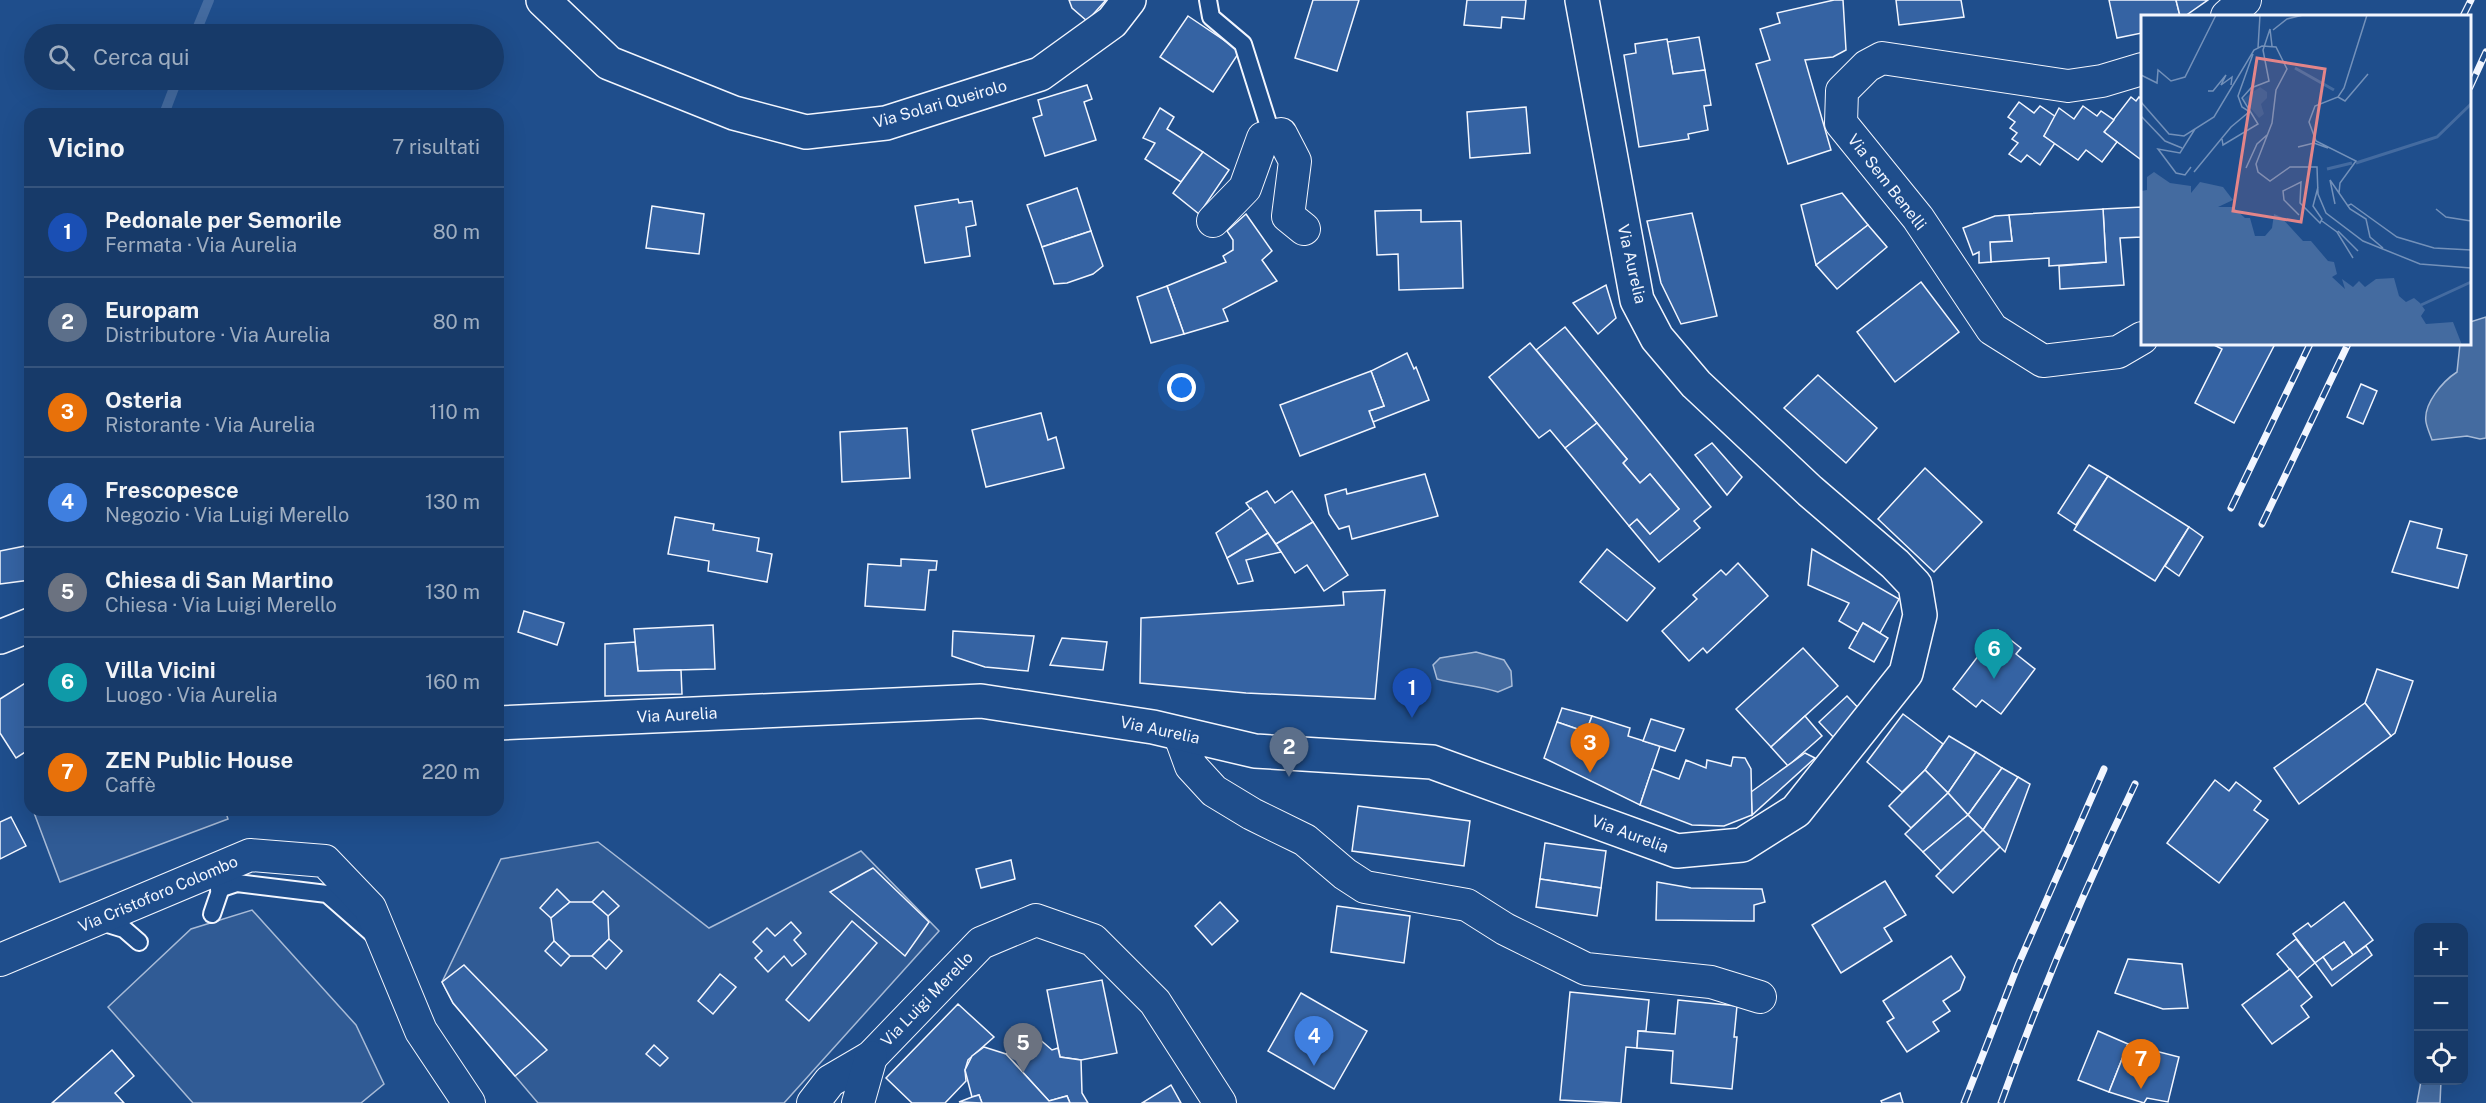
<!DOCTYPE html>
<html lang="it">
<meta charset="utf-8">
<style>
:root{--surface:#173a69;--page:#20416f;--text:#f1f3f6;--muted:#9eadc0;--line:#36547d;--accent:#e797bd}
body{margin:0;font-family:"Public Sans",sans-serif;background:var(--page);color:var(--text)}
.controls{position:absolute;right:18px;bottom:18px;display:grid;overflow:hidden;border-radius:12px;box-shadow:0 6px 24px #0002}
.controls button{width:54px;height:54px;display:grid;place-items:center;padding:0;border:0;border-bottom:2px solid var(--line);background:var(--surface);color:var(--text);font:30px sans-serif}
.you{position:absolute;left:1182px;top:388px;width:21px;height:21px;margin:-15px;border:4px solid #fff;border-radius:50%;background:#1a73e8;box-shadow:0 0 0 9px #1a73e833}
.badge{display:grid;place-items:center;width:39px;height:39px;border-radius:50%;background:var(--accent);color:#fff;font-size:20px;font-weight:700}
.pin{position:absolute;translate:-50% -50px;filter:drop-shadow(0 2px 3px #0008)}
.pin::after{content:'';position:absolute;top:32px;width:21px;height:18px;background:inherit;clip-path:polygon(0 0,100% 0,50% 100%)}
.list{margin:0;padding:0;list-style:none}
h2{display:flex;justify-content:space-between;align-items:center;height:78px;margin:0;padding:0 24px;font-size:26px}
h2 small{font-size:20px;font-weight:400;color:var(--muted)}
.list li{display:grid;grid-template-columns:39px 1fr auto;gap:18px;align-items:center;box-sizing:border-box;height:90px;padding:0 24px;border-top:2px solid var(--line)}
.list b{display:block;font-size:22px;white-space:nowrap}
.list p{margin:0;font-size:20px;white-space:nowrap;color:var(--muted)}
.list em{font-size:20px;font-style:normal;color:var(--muted)}
.icon{flex:none;width:33px;height:33px;fill:none;stroke:currentColor;stroke-width:2;stroke-linecap:round;stroke-linejoin:round}
.map{position:relative;flex:none;width:2486px;height:1103px;overflow:hidden}
.search{position:absolute;background:var(--surface);box-shadow:0 6px 24px #0002;left:24px;top:24px;width:480px;height:66px;display:flex;align-items:center;gap:15px;box-sizing:border-box;padding:0 21px;border-radius:33px;color:var(--muted);font-size:22px}
.panel{position:absolute;background:var(--surface);box-shadow:0 6px 24px #0002;left:24px;top:108px;width:480px;height:708px;border-radius:18px}
.map>svg:first-child{display:block}
.green{fill:#305b95;stroke:#a8bbd7;stroke-width:1.5}
.water{fill:#446ba0;stroke:#a8bbd7;stroke-width:1.5}
.lines{fill:none;stroke-linecap:round;stroke-linejoin:round}
.stream{stroke:#446ba0;stroke-width:10}
.building{fill:#3563a3;stroke:#f2f6ff;stroke-width:1.5}
.lane-casing{stroke:#f2f6ff;stroke-width:20}
.street-casing{stroke:#f2f6ff;stroke-width:34}
.secondary-casing{stroke:#f2f6ff;stroke-width:36}
.primary-casing{stroke:#f2f6ff;stroke-width:36}
.lane{stroke:#1f4e8c;stroke-width:16}
.street{stroke:#1f4e8c;stroke-width:32}
.secondary{stroke:#1f4e8c;stroke-width:33}
.primary{stroke:#1f4e8c;stroke-width:33}
.rail-casing{stroke:#f2f6ff;stroke-width:7}
.rail{stroke:#1f4e8c;stroke-width:4.5;stroke-dasharray:14;stroke-linecap:butt}
.labels{text-anchor:middle;dominant-baseline:central;stroke-width:4.5;stroke-linejoin:round;paint-order:stroke}
.street-label{font-size:16px;fill:#f2f6ff;stroke:#1f4e8c}
.inset-river{fill:none;stroke:#446ba0;stroke-width:3}
.inset-road{fill:none;stroke:#7391ba;stroke-width:1.5}
.view{fill:#e38589;fill-opacity:0.15;stroke:#e38589;stroke-width:3}
.inset-edge{fill:none;stroke:#f2f6ff;stroke-width:3}
</style>
<div class="map">
<svg width="2486" height="1103" viewBox="0 0 2486 1103">
<rect width="100%" height="100%" fill="#1f4e8c"/>
<g class="green">
<polygon points="33,810 225,810 228,819 60,882"/>
<polygon points="598,842 709,928 861,851 939,931 784,1103 538,1103 453,1003 442,982 501,859"/>
<polygon points="252,910 356,1025 384,1084 361,1103 193,1103 108,1007 191,929"/>
</g>
<g class="water">
<path d="M2486 317V438L2480 439 2467 436 2432 440C2430 434 2427 428 2426 422 2423 404 2443 381 2457 372L2460 344H2470V322Z"/>
<path d="M1476 652 1504 660 1511 671 1512 686 1498 692C1476 685 1458 685 1437 679L1433 665 1440 658Z"/>
<polygon points="2421,1081 2441,1081 2440,1103 2417,1103"/>
</g>
<g class="lines">
<g class="stream">
<polyline points="195,34 209,0"/>
<polyline points="164,114 177,80"/>
</g>
</g>
<g class="building">
<polygon points="1069,0 1106,0 1087,21 1072,8"/>
<polygon points="1313,0 1359,0 1337,71 1295,58"/>
<polygon points="1467,0 1526,0 1524,19 1502,17 1501,28 1464,25"/>
<polygon points="1834,0 1843,0 1846,50 1833,57 1805,60 1831,150 1788,164 1756,64 1770,60 1760,29 1780,23 1777,13"/>
<polygon points="1896,0 1961,0 1964,17 1899,25"/>
<polygon points="2109,0 2176,0 2180,16 2142,16 2142,33 2117,38"/>
<polygon points="2176,0 2208,0 2185,16 2180,16"/>
<polygon points="1188,16 1240,51 1213,92 1160,57"/>
<polygon points="1699,37 1705,70 1673,74 1667,42"/>
<polygon points="1667,39 1673,74 1705,70 1711,105 1704,106 1708,130 1688,134 1689,139 1639,147 1624,55 1636,53 1635,44"/>
<polygon points="1087,85 1092,99 1084,102 1096,140 1045,156 1033,118 1042,115 1038,100"/>
<polygon points="2131,97 2136,101 2139,97 2142,100 2142,156 2140,159 2104,132"/>
<polygon points="2019,102 2034,113 2040,106 2056,117 2044,136 2055,143 2040,165 2027,155 2021,162 2009,154 2018,143 2012,139 2017,133 2010,128 2015,122 2008,117"/>
<polygon points="2083,106 2097,116 2101,111 2114,120 2104,132 2117,142 2102,162 2086,150 2078,160 2044,136 2059,108 2074,119"/>
<polygon points="1526,107 1530,153 1470,158 1467,112"/>
<polygon points="1160,108 1174,117 1167,129 1203,152 1181,182 1145,159 1155,143 1143,138"/>
<polygon points="1203,152 1229,170 1199,214 1173,193"/>
<polygon points="1077,188 1091,231 1042,247 1027,205"/>
<polygon points="1842,193 1868,225 1816,265 1801,205"/>
<polygon points="958,199 959,203 972,201 976,225 966,227 970,256 925,263 915,206"/>
<polygon points="652,206 704,214 699,254 646,248"/>
<polygon points="2142,207 2142,237 2120,238 2124,285 2060,289 2059,266 2106,262 2103,209"/>
<polygon points="2103,209 2106,262 2049,266 2049,258 1991,262 1990,242 2012,241 2009,215"/>
<polygon points="1421,210 1421,222 1461,221 1463,288 1399,290 1398,254 1377,255 1375,211"/>
<polygon points="1692,213 1717,316 1681,324 1661,283 1647,221"/>
<polygon points="1246,214 1272,251 1262,260 1277,281 1223,309 1228,321 1184,334 1167,286 1226,262 1223,256 1233,250 1233,240 1227,231"/>
<polygon points="2009,215 2012,241 1990,242 1991,262 1979,263 1979,252 1973,255 1963,228 1995,216"/>
<polygon points="1868,225 1887,247 1837,289 1816,265"/>
<polygon points="1091,231 1103,266 1093,274 1067,283 1054,284 1042,247"/>
<polygon points="1921,282 1959,332 1895,382 1857,332"/>
<polygon points="1606,285 1616,318 1598,334 1573,303"/>
<polygon points="1167,286 1184,334 1151,343 1137,297"/>
<polygon points="1565,327 1711,507 1694,521 1700,528 1659,562 1629,526 1637,519 1650,534 1679,509 1650,474 1640,483 1623,463 1627,459 1536,350"/>
<polygon points="1530,343 1597,423 1565,448 1550,430 1539,438 1489,377"/>
<polygon points="2212,344 2275,344 2234,423 2195,403 2222,349"/>
<polygon points="1407,353 1414,369 1416,367 1429,400 1373,422 1369,411 1384,406 1371,371"/>
<polygon points="1371,371 1384,406 1369,411 1375,427 1300,456 1280,405"/>
<polygon points="1818,375 1877,428 1846,463 1784,408"/>
<polygon points="2361,384 2377,391 2363,424 2347,417"/>
<polygon points="1041,413 1048,440 1056,437 1064,468 986,487 972,430"/>
<polygon points="1597,423 1627,459 1623,463 1640,483 1650,474 1679,509 1650,534 1637,519 1629,526 1565,448"/>
<polygon points="907,428 910,478 842,482 840,432"/>
<polygon points="1712,443 1742,477 1727,495 1695,455"/>
<polygon points="2089,465 2108,476 2076,525 2058,513"/>
<polygon points="1925,468 1982,522 1934,572 1878,519"/>
<polygon points="1425,474 1438,516 1352,539 1349,526 1339,529 1329,514 1325,495 1346,489 1347,494"/>
<polygon points="2108,476 2189,527 2155,581 2074,530"/>
<polygon points="1267,491 1275,503 1292,491 1313,522 1276,544 1246,503"/>
<polygon points="1251,508 1268,533 1227,558 1216,533"/>
<polygon points="675,517 714,524 713,530 759,538 757,551 772,554 767,582 708,571 709,561 668,554"/>
<polygon points="2410,521 2442,529 2437,548 2467,555 2458,588 2392,572"/>
<polygon points="1313,522 1348,575 1324,591 1307,565 1295,573 1276,544"/>
<polygon points="2189,527 2203,537 2179,576 2165,566"/>
<polygon points="1268,533 1281,552 1246,560 1253,581 1238,584 1227,558"/>
<polygon points="30,545 30,580 0,584 0,551"/>
<polygon points="1607,549 1655,588 1627,621 1580,582"/>
<polygon points="1812,549 1899,599 1880,633 1863,623 1858,632 1839,621 1849,603 1808,585"/>
<polygon points="901,559 937,561 936,570 929,570 925,610 865,606 868,564 901,566"/>
<polygon points="1738,563 1768,596 1707,653 1703,648 1689,661 1662,631 1697,599 1693,595 1721,570 1726,575"/>
<polygon points="1385,590 1375,699 1246,693 1140,683 1141,618 1344,605 1343,592"/>
<polygon points="524,611 564,623 557,645 518,632"/>
<polygon points="1863,623 1888,638 1874,662 1849,648"/>
<polygon points="713,625 715,669 638,671 634,629"/>
<polygon points="1998,630 2021,648 2016,654 2035,669 2001,714 1982,700 1976,707 1953,689"/>
<polygon points="953,631 1034,636 1028,671 985,667 952,656"/>
<polygon points="1062,638 1107,642 1103,670 1050,665"/>
<polygon points="635,642 638,671 681,670 682,694 605,696 605,644"/>
<polygon points="1803,648 1838,686 1771,747 1736,709"/>
<polygon points="2377,669 2413,681 2395,733 2391,736 2365,703"/>
<polygon points="30,680 30,749 16,758 0,733 0,699"/>
<polygon points="1847,696 1864,714 1836,740 1819,722"/>
<polygon points="2365,703 2391,736 2299,804 2274,768"/>
<polygon points="1562,708 1592,716 1586,732 1557,722"/>
<polygon points="1903,714 1943,744 1925,770 1902,792 1867,762"/>
<polygon points="1592,716 1630,728 1628,736 1660,746 1640,805 1544,758 1557,722 1586,732"/>
<polygon points="1805,716 1822,736 1788,766 1771,747"/>
<polygon points="1651,719 1684,729 1675,751 1643,741"/>
<polygon points="1949,736 1976,752 1948,793 1925,770"/>
<polygon points="1976,752 2002,768 1968,815 1948,793"/>
<polygon points="1805,753 1815,758 1752,815 1751,792"/>
<polygon points="1733,757 1745,758 1751,769 1752,815 1724,826 1692,825 1640,805 1652,769 1679,779 1686,760 1706,768 1707,760 1731,766"/>
<polygon points="2002,768 2018,777 1983,830 1968,815"/>
<polygon points="1925,770 1948,793 1911,828 1889,806"/>
<polygon points="2018,777 2030,784 2005,852 1983,830"/>
<polygon points="2215,780 2229,791 2236,782 2261,801 2254,810 2268,820 2219,883 2167,843"/>
<polygon points="1948,793 1968,815 1923,852 1905,834"/>
<polygon points="1358,806 1470,821 1464,866 1352,851"/>
<polygon points="1968,815 1983,830 1941,871 1923,852"/>
<polygon points="11,817 26,846 0,859 0,822"/>
<polygon points="1983,830 2000,847 1953,893 1936,876"/>
<polygon points="1545,843 1606,851 1601,888 1540,879"/>
<polygon points="1011,860 1015,879 981,888 976,869"/>
<polygon points="873,868 929,922 905,956 830,892"/>
<polygon points="1540,879 1601,888 1597,916 1536,907"/>
<polygon points="1885,881 1906,915 1884,928 1892,941 1841,973 1812,925"/>
<polygon points="1657,882 1691,888 1762,889 1765,902 1754,905 1754,921 1656,920"/>
<polygon points="557,889 570,902 551,918 540,908"/>
<polygon points="603,891 619,906 608,916 592,902"/>
<polygon points="570,902 592,902 608,916 609,939 592,956 570,956 554,941 551,918"/>
<polygon points="1220,902 1238,921 1212,945 1195,926"/>
<polygon points="2344,902 2373,940 2353,955 2344,942 2315,963 2293,934 2308,923 2311,927"/>
<polygon points="1337,906 1410,916 1404,963 1331,952"/>
<polygon points="852,921 877,943 809,1021 786,1000"/>
<polygon points="791,922 801,933 794,940 806,954 792,966 784,956 768,972 755,958 762,951 753,942 767,928 775,936"/>
<polygon points="609,939 622,951 606,969 592,956"/>
<polygon points="2296,939 2315,963 2297,978 2277,954"/>
<polygon points="554,941 570,956 561,966 545,951"/>
<polygon points="2344,942 2353,955 2332,970 2323,957"/>
<polygon points="2366,946 2372,955 2332,986 2315,963 2323,957 2332,970"/>
<polygon points="1951,956 1965,977 1960,990 1943,1001 1950,1011 1933,1022 1939,1031 1907,1052 1887,1022 1894,1018 1883,1001"/>
<polygon points="2128,959 2182,964 2188,1008 2163,1009 2115,993"/>
<polygon points="464,965 547,1050 515,1076 453,1003 442,982"/>
<polygon points="2290,969 2312,997 2301,1006 2309,1017 2272,1044 2242,1005"/>
<polygon points="720,974 736,987 713,1014 698,1001"/>
<polygon points="1102,980 1117,1053 1081,1060 1060,1057 1047,990"/>
<polygon points="1570,992 1649,1000 1646,1031 1638,1031 1637,1048 1626,1047 1621,1103 1560,1100"/>
<polygon points="1301,993 1367,1031 1334,1089 1268,1051"/>
<polygon points="1678,1000 1737,1006 1734,1037 1737,1037 1732,1089 1671,1083 1673,1051 1637,1048 1638,1031 1675,1034"/>
<polygon points="958,1004 994,1037 968,1060 965,1070 966,1081 945,1103 912,1103 886,1078"/>
<polygon points="2098,1031 2128,1044 2109,1092 2078,1080"/>
<polygon points="1037,1037 1052,1050 1058,1048 1060,1057 1081,1060 1082,1093 1088,1103 1070,1103 1067,1096 1049,1101 1006,1054 1022,1039"/>
<polygon points="2128,1044 2179,1057 2168,1102 2147,1098 2144,1103 2109,1092"/>
<polygon points="654,1045 668,1058 660,1066 646,1054"/>
<polygon points="984,1047 1006,1054 1049,1101 1067,1096 1070,1103 982,1103 979,1095 972,1097 965,1070 972,1056"/>
<polygon points="112,1050 134,1076 115,1093 124,1103 52,1103"/>
<polygon points="1171,1085 1181,1103 1142,1103"/>
<polygon points="1900,1093 1903,1103 1882,1103 1881,1101"/>
<polygon points="979,1095 982,1103 959,1102 972,1097"/>
</g>
<g class="lines">
<defs>
<g id="lane">
<polyline points="1208,0 1211,17 1243,44 1272,136"/>
<polyline points="219,889 237,883 327,894 375,936"/>
<polyline points="212,914 224,879"/>
<polyline points="98,921 124,929 139,942"/>
</g>
<g id="street">
<polyline points="2227,16 2245,0"/>
<polyline points="2142,69 2102,81 2068,86 1882,58 1867,66 1842,91 1841,123 1918,218 1992,329 2043,361 2118,352 2142,338"/>
<polyline points="1213,221 1245,188 1263,138 1281,134 1295,161 1288,216 1304,229"/>
<polyline points="1179,733 1191,766 1214,791 1252,814 1305,840 1345,874 1365,887 1467,905 1505,929 1586,969 1711,982 1760,997"/>
<polyline points="0,960 250,855 325,861 370,908 421,1031 469,1103"/>
<polyline points="813,1103 830,1081 871,1057 981,943 1036,920 1093,940 1155,1002 1220,1103"/>
<polyline points="858,1103 871,1057"/>
</g>
<polyline id="secondary" points="543,0 609,63 734,113 806,132 886,123 1040,74 1112,22 1129,0"/>
<g id="primary">
<polyline points="0,637 30,625"/>
<polyline points="498,723 981,701 1153,727 1255,751 1432,762 1677,851 1742,845 1796,811 1906,673 1920,615 1915,585 1895,564 1810,491 1696,384 1657,338 1637,300 1582,0"/>
</g>
</defs>
<use href="#lane" class="lane-casing"/>
<use href="#street" class="street-casing"/>
<use href="#secondary" class="secondary-casing"/>
<use href="#primary" class="primary-casing"/>
<use href="#lane" class="lane"/>
<use href="#street" class="street"/>
<use href="#secondary" class="secondary"/>
<use href="#primary" class="primary"/>
<defs>
<g id="rail">
<polyline points="2463,16 2471,0"/>
<polyline points="2470,87 2486,52"/>
<polyline points="2231,508 2310,344"/>
<polyline points="2262,524 2348,344"/>
<polyline points="1964,1103 2018,965 2104,769"/>
<path d="M2001 1103C2040 994 2085 888 2135 784"/>
</g>
</defs>
<use href="#rail" class="rail-casing"/>
<use href="#rail" class="rail"/>
</g>
<g class="labels">
<g class="street-label">
<text transform="translate(940 104) rotate(-16)">Via Solari Queirolo</text>
<text transform="translate(1887 182) rotate(52)">Via Sem Benelli</text>
<text transform="translate(1632 264) rotate(77)">Via Aurelia</text>
<text transform="translate(677 715) rotate(-3)">Via Aurelia</text>
<text transform="translate(1160 730) rotate(12)">Via Aurelia</text>
<text transform="translate(1630 834) rotate(20)">Via Aurelia</text>
<text transform="translate(158 894) rotate(-23)">Via Cristoforo Colombo</text>
<text transform="translate(927 999) rotate(-46)">Via Luigi Merello</text>
</g>
</g>
<g transform="translate(2141 15)">
<rect width="330" height="330" fill="#1f4e8c"/>
<path d="M119 72 126 77V83L120 89 123 99 118 103 102 84Z" fill="#305b95"/>
<path d="M13 157 29 168 50 171V178L59 167 82 172 92 185 77 192H92L104 203H109L114 221H124L131 213 133 199 140 202 162 226H170L187 246 193 247 196 259 191 262 204 274 201 264 212 272 218 266 224 272 235 264 253 263 258 281 265 287 273 283 279 288 284 295 280 301 285 309 312 307 321 330H0V176L6 175V162Z" fill="#446ba0"/>
<path class="inset-river" d="M154 53 193 75M215 148 296 122 330 89M186 154 211 148M280 290 330 267"/>
<path class="inset-road" d="M226 0 203 73 197 82 174 91 168 107 175 126 215 146 199 168 198 178 209 194 225 204 229 222 242 233M132 15 146 4 162 0M117 33 119 0M0 60 16 68 17 55 30 66 44 62 75 0M67 76H72L85 60 80 70 91 62 90 70M197 82 204 86 227 59M0 87 28 119 43 121 73 102 113 35 121 31 135 32 146 54 135 75 131 108 115 149 117 157 129 166 149 152H176L177 179 185 198 222 226 279 249 330 253M109 97 101 92 97 81 112 39M0 101 24 126 41 133M81 124 82 130 117 109 101 83 110 73 128 66 122 35 129 14 131 31M157 132 173 128 187 133M50 152 44 160 35 158 17 134 39 138 54 114M105 153 116 129 126 120M53 157 90 112 108 97M194 189 189 165 198 178M206 191 210 189 256 222 293 233 330 235M295 194 305 202 330 206M158 200 143 185 142 176 160 167 159 188 179 208 181 204 172 191 177 172M181 206 196 217 212 243M197 216 217 236"/>
<path class="view" d="M116 43 184 54 160 207 92 196Z"/>
<rect width="330" height="330" class="inset-edge"/>
</g>
</svg>
<div class="controls">
<button>+</button>
<button>−</button>
<button><svg class="icon" aria-label="locate" viewBox="0 0 24 24"><circle cx="12" cy="12" r="6"/><path d="M12 2v4M12 18v4M2 12h4M18 12h4"/></svg></button>
</div>
<div class="you"></div>
<div class="pin badge" style="left:1412px;top:718px;background:#1a4fb4">1</div>
<div class="pin badge" style="left:1289px;top:777px;background:#5c6f8a">2</div>
<div class="pin badge" style="left:1590px;top:773px;background:#e8710a">3</div>
<div class="pin badge" style="left:1314px;top:1066px;background:#3f7fe0">4</div>
<div class="pin badge" style="left:1023px;top:1073px;background:#6b7280">5</div>
<div class="pin badge" style="left:1994px;top:679px;background:#0f9aa8">6</div>
<div class="pin badge" style="left:2141px;top:1089px;background:#e8710a">7</div>
<div class="search"><svg class="icon" aria-label="search" viewBox="0 0 24 24"><circle cx="10" cy="10" r="6"/><path d="M15 15l6 6"/></svg>Cerca qui</div>
<section class="panel">
<h2>Vicino<small>7 risultati</small></h2>
<ul class="list">
<li><span class="badge" style="background:#1a4fb4">1</span><div><b>Pedonale per Semorile</b><p>Fermata · Via Aurelia</p></div><em>80 m</em></li>
<li><span class="badge" style="background:#5c6f8a">2</span><div><b>Europam</b><p>Distributore · Via Aurelia</p></div><em>80 m</em></li>
<li><span class="badge" style="background:#e8710a">3</span><div><b>Osteria</b><p>Ristorante · Via Aurelia</p></div><em>110 m</em></li>
<li><span class="badge" style="background:#3f7fe0">4</span><div><b>Frescopesce</b><p>Negozio · Via Luigi Merello</p></div><em>130 m</em></li>
<li><span class="badge" style="background:#6b7280">5</span><div><b>Chiesa di San Martino</b><p>Chiesa · Via Luigi Merello</p></div><em>130 m</em></li>
<li><span class="badge" style="background:#0f9aa8">6</span><div><b>Villa Vicini</b><p>Luogo · Via Aurelia</p></div><em>160 m</em></li>
<li><span class="badge" style="background:#e8710a">7</span><div><b>ZEN Public House</b><p>Caffè</p></div><em>220 m</em></li>
</ul>
</section>
</div>
